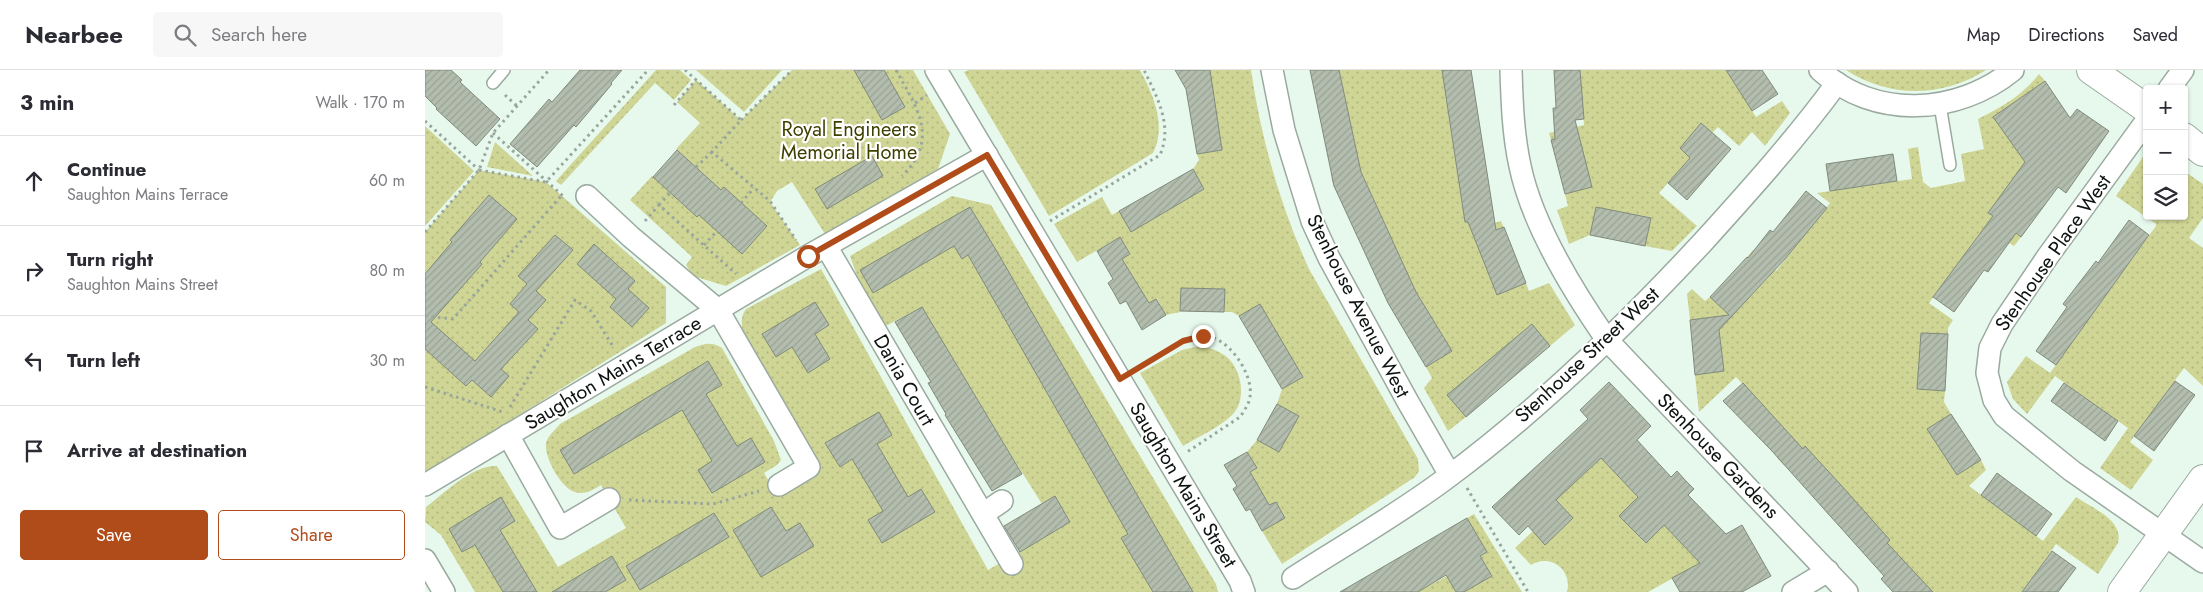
<!DOCTYPE html>
<meta charset="utf-8">
<style>
:root{--surface:#fff;--page:#f7f7f7;--text:#2b2b33;--muted:#7c7c81;--line:#e1e1e2;--accent:#b04c19}
body{margin:0;font-family:Jost,sans-serif;background:var(--page);color:var(--text)}
.controls{position:absolute;right:15px;top:15px;display:grid;overflow:hidden;border-radius:5px;box-shadow:0 1px 4px #0004}
.controls button{width:45px;height:45px;display:grid;place-items:center;padding:0;border:0;border-bottom:1px solid var(--line);background:var(--surface);color:var(--text);font:25px sans-serif}
.stop{position:absolute;width:15px;height:15px;margin:-11px;border:4px solid #b04c19;border-radius:50%;background:#fff}
.stop.end{background:#b04c19;border-color:#fff;box-shadow:0 1px 5px #0008}
.list{margin:0;padding:0;list-style:none}
h2{display:flex;justify-content:space-between;align-items:center;height:65px;margin:0;padding:0 20px;font-size:21px}
h2 small{font-size:16px;font-weight:400;color:var(--muted)}
.list li{display:grid;grid-template-columns:32px 1fr auto;gap:15px;align-items:center;box-sizing:border-box;height:90px;padding:0 20px;border-top:1px solid var(--line)}
.list b{display:block;font-size:19px;white-space:nowrap}
.list p{margin:0;font-size:16px;white-space:nowrap;color:var(--muted)}
.list em{font-size:16px;font-style:normal;color:var(--muted)}
.actions{display:flex;gap:10px;padding:15px 20px}
.actions a{flex:1;padding:11px 0;border:1px solid var(--accent);border-radius:5px;text-align:center;font-size:18px;color:var(--accent)}
.actions .main{background:var(--accent);color:#fff}
.icon{flex:none;width:28px;height:28px;fill:none;stroke:currentColor;stroke-width:2;stroke-linecap:round;stroke-linejoin:round}
.map{position:relative;flex:none;width:1778px;height:522px;overflow:hidden}
header{display:flex;align-items:center;gap:30px;box-sizing:border-box;height:70px;padding:0 25px;background:var(--surface);border-bottom:1px solid var(--line)}
header strong{font-size:24px}
nav{display:flex;gap:28px;margin-inline-start:auto;font-size:18px}
.search{width:350px;height:45px;background:var(--page);display:flex;align-items:center;gap:12px;box-sizing:border-box;padding:0 18px;border-radius:5px;color:var(--muted);font-size:19px}
main{display:flex}
aside{flex:1;background:var(--surface)}
.map>svg:first-child{display:block}
.grass{fill:url(#grass-dots)}
.building{fill:url(#building-hatch);stroke:#808a7b}
.lines{fill:none;stroke-linecap:round;stroke-linejoin:round}
.lane-casing{stroke:#9aaaa0;stroke-width:14}
.street-casing{stroke:#9aaaa0;stroke-width:24}
.secondary-casing{stroke:#9aaaa0;stroke-width:30}
.path{stroke:#98a69d;stroke-width:3;stroke-dasharray:2.5 4;stroke-linecap:butt}
.lane{stroke:#fff;stroke-width:11}
.street{stroke:#fff;stroke-width:21}
.secondary{stroke:#fff;stroke-width:28}
.route{stroke:#b04c19;stroke-width:6}
.labels{text-anchor:middle;dominant-baseline:central;stroke-width:4.5;stroke-linejoin:round;paint-order:stroke}
.park-label{font-size:20px;fill:#3e4000;stroke:#fff}
.street-label{font-size:20px;fill:#0d130f;stroke:#fff}
</style>
<header>
<strong>Nearbee</strong>
<div class="search"><svg class="icon" aria-label="search" viewBox="0 0 24 24"><circle cx="10" cy="10" r="6"/><path d="M15 15l6 6"/></svg>Search here</div>
<nav><a>Map</a><a>Directions</a><a>Saved</a></nav>
</header>
<main>
<aside>
<h2>3 min<small>Walk · 170 m</small></h2>
<ul class="list">
<li><svg class="icon" aria-label="ahead" viewBox="0 0 24 24"><path d="M12 20V5M6 11l6-6 6 6"/></svg><div><b>Continue</b><p>Saughton Mains Terrace</p></div><em>60 m</em></li>
<li><svg class="icon" aria-label="right" viewBox="0 0 24 24"><path d="M7 20v-9h11M14 6l5 5-5 5"/></svg><div><b>Turn right</b><p>Saughton Mains Street</p></div><em>80 m</em></li>
<li><svg class="icon" aria-label="left" viewBox="0 0 24 24"><path d="M17 20v-9H6M10 6l-5 5 5 5"/></svg><div><b>Turn left</b></div><em>30 m</em></li>
<li><svg class="icon" aria-label="arrive" viewBox="0 0 24 24"><path d="M6 21V4h12l-3 4 3 4H6"/></svg><div><b>Arrive at destination</b></div></li>
</ul>
<div class="actions"><a class="main">Save</a><a>Share</a></div>
</aside>
<div class="map">
<svg width="1778" height="522" viewBox="0 0 1778 522">
<defs>
<pattern id="grass-dots" width="8" height="8" patternUnits="userSpaceOnUse" patternTransform="scale(1.25)"><rect width="8" height="8" fill="#cfd594"/><path d="M2 2h.1M6 6h.1" fill="none" stroke="#b1b67e" stroke-width="1.8" stroke-linecap="round"/></pattern>
<pattern id="building-hatch" width="6" height="6" patternUnits="userSpaceOnUse" patternTransform="scale(1.25)"><rect width="6" height="6" fill="#b3bdae"/><path d="M-1 1l2-2M0 6l6-6M5 7l2-2" fill="none" stroke="#99a294"/></pattern>
</defs>
<rect width="100%" height="100%" fill="#e7f9ed"/>
<g class="grass">
<polygon points="231,0 255,0 266,10 249,30 230,13 136,115 131,111"/>
<polygon points="271,0 357,0 319,42"/>
<polygon points="367,0 488,0 525,64 513,99 400,164 367,112 352,121 345,132 375,175 301,216 268,206 261,195 267,187 205,130 227,106 272,147 299,117 296,120 251,79 275,53 252,32 271,10 316,50"/>
<path d="M544 0H715C728 24 742 56 728 83L624 146 539 2Z"/>
<path d="M781 0H826C836 69 855 135 884 199L993 389 994 401 990 407 857 494 837 461 860 447 851 432 844 435 825 402 832 398 822 382 832 370 854 382 874 346 852 334 857 319 878 307 814 246 807 242H799V219L756 218 755 242 741 245 732 229 724 233 697 189 705 184 695 167 652 192 629 154 677 127 687 145 694 141 706 161 779 119 768 99 774 90 772 84 797 80 786 10Z"/>
<polygon points="914,0 1017,0 1040,152 1069,148 1070,153 1076,151 1104,221 1124,213 1150,255 1125,276 1023,326 1041,347 1023,361 999,318 1007,308 1001,297 1027,281 996,230 970,245 961,229 988,216 939,108 911,121 907,111 906,101 934,95"/>
<polygon points="1155,0 1301,0 1331,47 1357,31 1365,43 1340,76 1327,62 1314,76 1293,57 1287,63 1277,54 1255,78 1265,88 1234,123 1272,156 1247,181 1220,176 1226,148 1171,137 1165,165 1144,174 1132,140 1143,136 1140,124 1167,117 1126,70 1124,63 1159,55"/>
<path d="M1421 0H1561C1517 28 1464 28 1421 0Z"/>
<path d="M1614 4 1620 11 1623 80 1563 143 1596 167 1589 176 1584 173 1553 166 1504 233 1528 250 1523 258V264L1496 263 1492 319 1520 321 1519 332 1526 344 1503 359 1532 405 1556 390 1561 400 1544 416 1618 471 1651 427C1667 438 1699 450 1693 473L1673 504 1631 474 1597 522H1508L1403 444 1396 436 1417 417 1380 377 1359 395 1352 388 1370 370 1311 307 1274 342 1270 305 1299 301 1292 247 1265 250 1262 224 1267 219 1280 231 1285 227 1306 247 1344 207 1322 187 1328 180 1351 201 1405 133 1392 123 1487 109 1483 79 1493 77 1498 112 1506 118 1540 111 1536 84 1559 79 1553 49C1576 38 1598 25 1614 4Z"/>
<polygon points="0,56 49,101 0,156"/>
<polygon points="70,72 108,106 62,97"/>
<polygon points="1722,86 1722,146 1759,146 1759,101 1778,114 1778,148 1764,168 1778,178 1778,316 1759,298 1705,372 1728,390 1706,420 1675,398 1703,358 1630,306 1602,344 1588,329 1582,312 1601,286 1625,303 1731,156 1731,154 1691,126 1718,87"/>
<polygon points="54,100 121,112 241,217 241,253 0,404 0,162"/>
<path d="M527 126 566 135 791 514 793 522H50L16 465 0 452 1 437C19 423 49 394 72 396L133 497 201 458 176 415C168 420 160 425 150 422 136 419 116 383 122 370 125 364 131 359 135 354L270 277C281 273 287 272 297 278L349 371 356 390 352 395 339 403 351 423 396 397 320 269C317 257 314 249 321 239L396 199 563 500 645 452 630 427 617 434 581 377 497 237 455 259 444 240 425 186Z"/>
<path d="M775 276C786 278 795 281 803 288 817 301 822 331 807 345 795 357 773 367 758 376L715 303 757 280Z"/>
<path d="M1188 375 1189 401 1213 427 1195 446 1220 473 1239 455 1275 493 1223 522H1142C1148 500 1125 483 1106 495L1090 478 1108 461 1120 474 1148 448 1131 430Z"/>
<polygon points="1049,444 1097,522 1039,522 1067,505 1055,486 1062,482 1042,448"/>
<polygon points="1022,506 1031,522 993,522"/>
</g>
<g class="building">
<polygon points="0,0 26,0 37,10 35,12 75,49 51,76 11,39 12,38 0,26"/>
<polygon points="155,0 197,0 186,13 187,14 151,57 149,55 112,97 85,74 124,29 127,32"/>
<polygon points="429,0 459,0 480,37 457,50"/>
<polygon points="750,0 785,0 797,80 772,84 761,19"/>
<polygon points="885,0 914,0 936,102 991,222 1027,281 1001,297 963,233 909,116"/>
<polygon points="1017,0 1046,0 1071,160 1079,157 1101,213 1072,225 1043,152 1040,152"/>
<polygon points="1129,0 1155,0 1159,49 1150,50 1167,117 1140,124 1126,70 1130,69 1128,38 1131,38"/>
<polygon points="1301,0 1337,0 1353,24 1327,41"/>
<polygon points="1620,11 1645,48 1652,39 1684,61 1641,123 1633,117 1596,167 1591,163 1563,202 1559,200 1529,242 1508,227 1568,146 1563,143 1600,92 1568,47"/>
<polygon points="1276,53 1306,79 1262,130 1243,113 1265,88 1255,78"/>
<polygon points="252,80 296,120 299,117 342,156 317,184 274,145 272,147 228,107"/>
<polygon points="1468,84 1472,111 1405,121 1401,94"/>
<polygon points="447,86 458,106 402,139 390,119"/>
<polygon points="768,99 779,119 706,162 694,141"/>
<polygon points="1381,121 1402,138 1360,189 1294,260 1299,301 1270,305 1265,250 1304,245 1285,227 1322,187 1323,188 1345,160 1348,162"/>
<polygon points="64,125 92,149 55,192 57,194 6,252 50,291 94,242 85,234 102,214 93,206 130,165 148,180 111,221 121,230 103,250 113,259 76,299 84,306 66,327 47,310 41,316 0,279 0,204 27,172 25,170"/>
<polygon points="545,137 574,185 768,522 728,522 696,468 703,464 543,185 537,189 529,176 448,223 435,200"/>
<polygon points="1171,137 1226,148 1220,176 1165,165"/>
<polygon points="1704,150 1724,165 1631,295 1611,281 1642,237 1638,234 1671,191 1673,193"/>
<polygon points="695,167 705,184 697,189 724,233 731,229 741,245 717,260 701,231 695,234 689,223 683,213 688,209 672,181"/>
<polygon points="169,174 210,211 203,219 224,238 207,257 185,237 191,229 152,194"/>
<polygon points="756,218 800,219 799,242 755,241"/>
<polygon points="390,232 404,255 390,264 405,289 383,303 367,277 351,287 337,264"/>
<polygon points="835,234 878,307 857,319 814,246"/>
<polygon points="497,237 597,404 567,421 520,345 521,344 503,313 506,312 470,252"/>
<polygon points="1107,254 1125,276 1041,347 1022,325"/>
<polygon points="1496,263 1523,264 1520,321 1492,319"/>
<polygon points="283,291 297,315 281,324 312,376 326,368 340,392 287,423 273,400 287,391 257,340 149,404 135,380"/>
<polygon points="1750,311 1770,325 1729,381 1709,366"/>
<polygon points="1184,312 1226,356 1212,370 1246,407 1252,401 1260,410 1269,419 1263,425 1301,464 1317,455 1346,506 1317,522 1255,522 1247,508 1275,493 1239,455 1221,473 1194,446 1213,427 1176,388 1131,430 1148,448 1120,475 1103,456 1094,465 1067,437 1163,349 1155,340"/>
<polygon points="1318,313 1378,379 1380,376 1415,414 1465,470 1462,473 1508,522 1468,522 1456,509 1459,506 1346,380 1298,331"/>
<polygon points="1639,313 1693,351 1680,371 1626,331"/>
<polygon points="852,334 874,346 854,382 832,370"/>
<polygon points="454,342 467,365 452,374 483,427 496,419 510,442 457,473 443,450 458,441 427,389 415,397 400,373"/>
<polygon points="1526,344 1556,390 1532,405 1502,359"/>
<polygon points="822,382 832,398 825,402 835,419 844,435 851,432 860,448 837,461 825,439 821,441 808,419 812,416 799,395"/>
<polygon points="1572,403 1627,444 1611,466 1556,425"/>
<polygon points="630,426 645,452 595,482 579,456"/>
<polygon points="76,427 90,451 75,460 112,522 78,522 50,475 37,482 24,459"/>
<polygon points="346,437 361,461 375,453 389,476 336,507 308,460"/>
<polygon points="289,443 304,467 215,520 201,496"/>
<polygon points="1042,448 1062,482 1055,486 1067,506 1039,522 1031,522 1021,505 993,522 915,522"/>
<polygon points="1627,481 1651,498 1633,522 1597,522"/>
<polygon points="187,486 201,510 180,522 127,522"/>
</g>
<g class="lines">
<defs>
<g id="lane">
<polyline points="68,13 79,0"/>
<polyline points="1515,35 1525,95"/>
</g>
<g id="street">
<polyline points="511,0 815,511 819,522"/>
<polyline points="847,0 859,60 887,151 904,188 983,332 1025,405"/>
<path d="M1086 0C1087 32 1088 64 1095 96 1107 154 1148 221 1182 270L1422 522"/>
<path d="M1395 0C1449 50 1533 45 1588 0"/>
<polyline points="1744,19 1758,0"/>
<polyline points="1722,50 1623,186 1577,254 1565,278 1562,303 1569,330 1579,346 1647,401 1778,492"/>
<polyline points="162,126 206,167 293,240 384,397 354,415"/>
<polyline points="401,176 587,494"/>
<polyline points="83,365 135,458 184,429"/>
<polyline points="0,415 383,186 562,85"/>
<polyline points="558,444 577,431"/>
<polyline points="0,490 19,522"/>
<path d="M868 508C919 475 974 444 1023 407 1116 338 1200 256 1278 172 1325 120 1371 69 1412 13"/>
<polyline points="1368,522 1403,501"/>
</g>
<g id="secondary">
<polyline points="1666,0 1722,39"/>
<polyline points="1759,67 1778,82"/>
<polyline points="1697,522 1778,409"/>
</g>
</defs>
<use href="#lane" class="lane-casing"/>
<use href="#street" class="street-casing"/>
<use href="#secondary" class="secondary-casing"/>
<g class="path">
<polyline points="260,0 316,50 287,82 345,131 371,170"/>
<path d="M471 0C492 38 515 69 477 106"/>
<polyline points="80,25 92,36"/>
<polyline points="490,33 502,25"/>
<polyline points="249,35 271,10"/>
<polyline points="316,50 367,0"/>
<polyline points="0,51 54,100"/>
<polyline points="68,63 138,126"/>
<polyline points="271,97 287,82"/>
<polyline points="54,100 121,112 223,0"/>
<polyline points="316,133 329,118"/>
<polyline points="234,135 245,123"/>
<polyline points="220,151 234,135 311,204"/>
<path d="M625 151 735 85C748 55 732 27 719 0"/>
<polyline points="0,162 54,100 68,63 124,0"/>
<polyline points="279,175 292,161"/>
<polyline points="0,246 28,249 136,126"/>
<path d="M713 299C732 287 755 267 777 266 802 264 829 304 825 327 824 334 819 341 815 347L762 382"/>
<polyline points="0,317 78,342"/>
<polyline points="85,337 150,230 166,241 189,278"/>
<polyline points="1042,418 1103,522"/>
<polyline points="204,430 288,434 334,421"/>
</g>
<use href="#lane" class="lane"/>
<use href="#street" class="street"/>
<use href="#secondary" class="secondary"/>
</g>
<g class="lines">
<polyline class="route" points="383,186 562,85 695,309 758,271 778,266"/>
</g>
<g class="labels">
<g class="park-label">
<text x="424" y="59">Royal Engineers<tspan x="424" dy="23">Memorial Home</tspan></text>
</g>
<g class="street-label">
<text transform="translate(1628 183) rotate(-55)">Stenhouse Place West</text>
<text transform="translate(933 236) rotate(63)">Stenhouse Avenue West</text>
<text transform="translate(1162 285) rotate(-43)">Stenhouse Street West</text>
<text transform="translate(188 303) rotate(-31)">Saughton Mains Terrace</text>
<text transform="translate(479 310) rotate(60)">Dania Court</text>
<text transform="translate(1293 386) rotate(46)">Stenhouse Gardens</text>
<text transform="translate(758 415) rotate(59)">Saughton Mains Street</text>
</g>
</g>
</svg>
<div class="controls">
<button>+</button>
<button>−</button>
<button><svg class="icon" aria-label="layers" viewBox="0 0 24 24"><path d="M12 4l9 5-9 5-9-5zM3 14l9 5 9-5"/></svg></button>
</div>
<div class="stop" style="left:383px;top:186px"></div>
<div class="stop end" style="left:778px;top:266px"></div>
</div>
</main>
